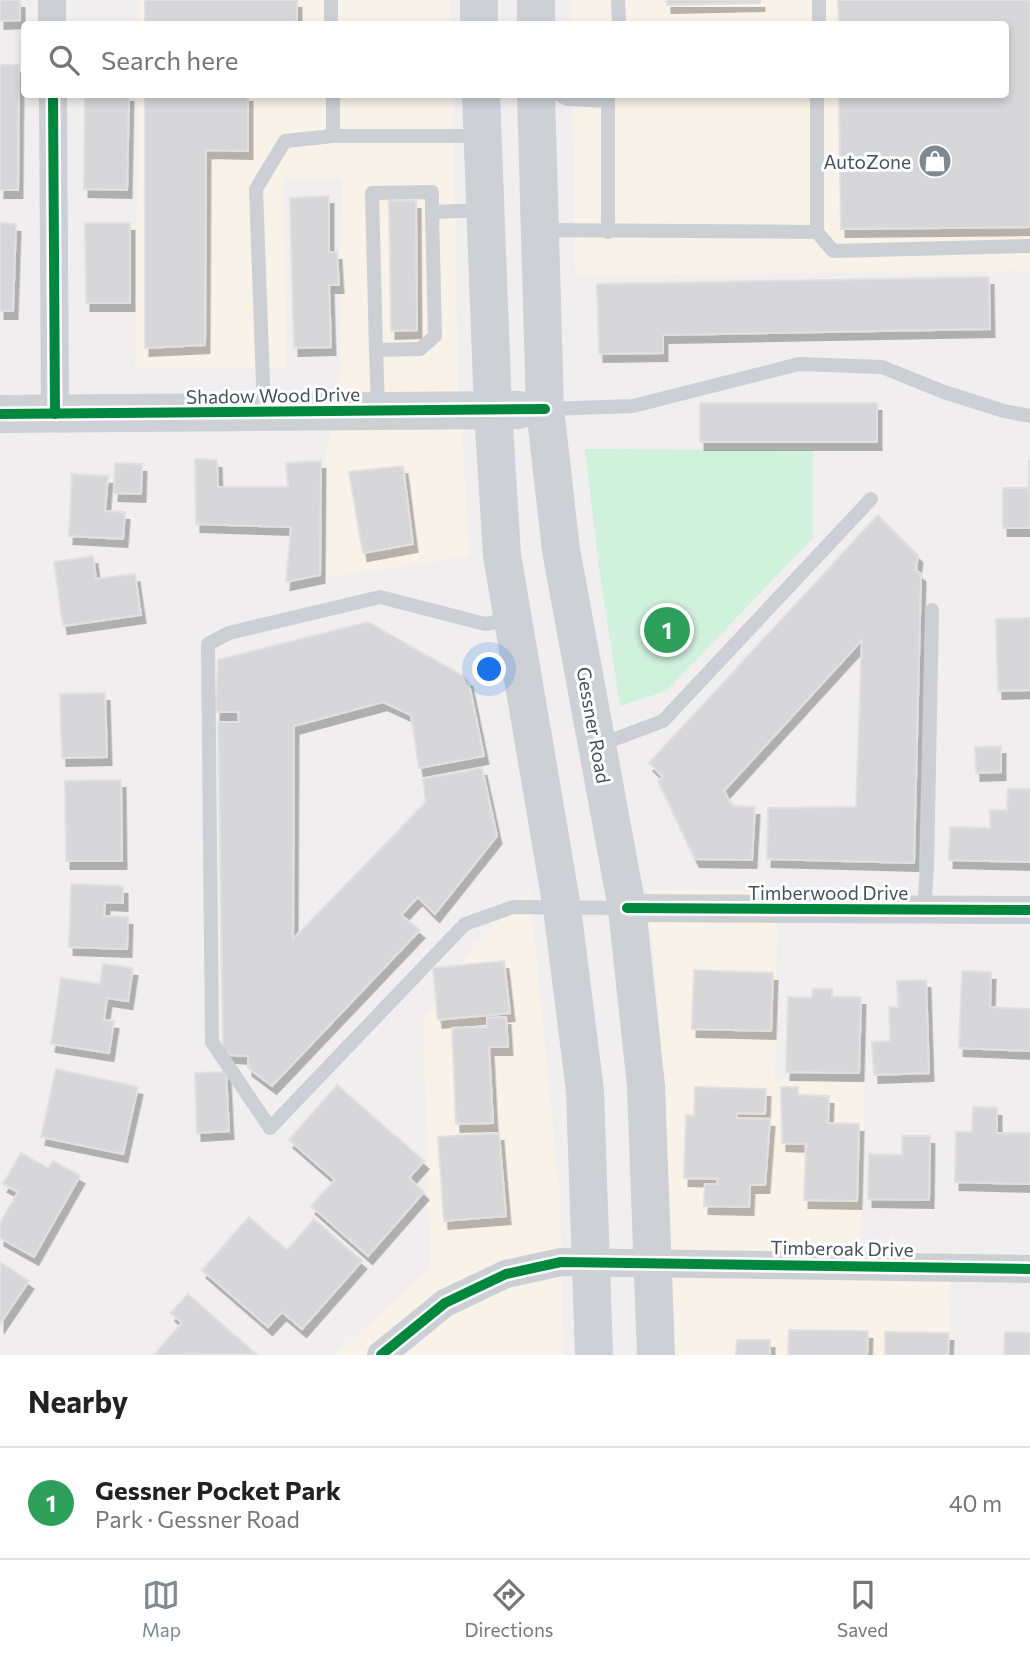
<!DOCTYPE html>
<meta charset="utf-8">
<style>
:root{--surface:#fff;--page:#f2f2f2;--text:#222;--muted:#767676;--line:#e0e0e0;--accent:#808890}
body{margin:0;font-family:Commissioner,sans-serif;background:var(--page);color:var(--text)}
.you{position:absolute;left:490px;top:670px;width:24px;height:24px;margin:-18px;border:5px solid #fff;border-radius:50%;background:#1a73e8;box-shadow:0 0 0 10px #1a73e833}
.badge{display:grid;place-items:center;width:46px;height:46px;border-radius:50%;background:var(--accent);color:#fff;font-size:23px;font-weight:700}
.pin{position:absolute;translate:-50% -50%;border:4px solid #fff;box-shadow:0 2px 7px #0006}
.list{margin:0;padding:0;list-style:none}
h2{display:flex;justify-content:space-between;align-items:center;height:91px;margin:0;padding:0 28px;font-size:30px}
h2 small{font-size:23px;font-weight:400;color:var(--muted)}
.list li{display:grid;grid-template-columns:46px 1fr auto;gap:21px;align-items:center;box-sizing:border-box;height:112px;padding:0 28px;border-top:2px solid var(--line)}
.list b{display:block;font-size:26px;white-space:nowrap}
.list p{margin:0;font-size:23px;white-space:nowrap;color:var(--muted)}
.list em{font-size:23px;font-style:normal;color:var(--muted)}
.icon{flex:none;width:38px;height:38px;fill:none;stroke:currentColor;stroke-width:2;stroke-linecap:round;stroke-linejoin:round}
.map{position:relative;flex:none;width:1030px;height:1355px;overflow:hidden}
.search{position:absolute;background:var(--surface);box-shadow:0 4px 10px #0003;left:21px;right:21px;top:21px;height:77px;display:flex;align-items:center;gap:18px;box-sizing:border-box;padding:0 24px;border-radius:7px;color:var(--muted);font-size:26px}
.sheet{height:203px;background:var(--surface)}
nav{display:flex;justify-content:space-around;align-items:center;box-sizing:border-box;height:98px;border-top:2px solid var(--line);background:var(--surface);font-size:19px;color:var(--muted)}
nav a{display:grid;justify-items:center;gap:4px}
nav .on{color:var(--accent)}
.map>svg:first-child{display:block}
.commercial{fill:#f8f2e8}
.green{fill:#d0f1dc}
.building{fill:#d7d6d9;stroke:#e1e0e1;stroke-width:2;filter:url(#shadow)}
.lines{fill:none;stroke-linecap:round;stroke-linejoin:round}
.lane{stroke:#cccfd3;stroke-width:14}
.street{stroke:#cccfd3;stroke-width:28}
.secondary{stroke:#cdd0d4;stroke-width:38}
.cycleway-casing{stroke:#fff;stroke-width:15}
.cycleway{stroke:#00873e;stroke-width:10}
.labels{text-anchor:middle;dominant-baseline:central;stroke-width:6;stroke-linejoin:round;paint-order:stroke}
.poi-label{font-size:19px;fill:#44515d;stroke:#fff;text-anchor:end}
.street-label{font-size:19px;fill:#44515d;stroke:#fff}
</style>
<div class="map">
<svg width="1030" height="1355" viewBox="0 0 1030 1355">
<defs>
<filter id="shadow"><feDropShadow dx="4.5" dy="8" stdDeviation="0" flood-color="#0004"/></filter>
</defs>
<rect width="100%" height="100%" fill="#f0eeee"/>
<g class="commercial">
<rect x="139" y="0" width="312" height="24"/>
<polygon points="570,0 1030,0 1030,271 575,275 572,95 1006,94 1006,24 571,24"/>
<polygon points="138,95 453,95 458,368 470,556 326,578 326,455 340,369 341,178 284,178 287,369 135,368"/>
<polygon points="530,890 560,1196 564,1355 335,1355 430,1268 423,1021 474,945"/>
<polygon points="647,890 778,891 775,1079 865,1083 860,1266 949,1267 951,1355 672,1355 668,1190 658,1006"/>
</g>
<polygon class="green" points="585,449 813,450 813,538 666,691 620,706 599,568"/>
<g class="building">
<polygon points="0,0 20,0 20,20 0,21"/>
<rect x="145" y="0" width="152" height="24"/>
<polygon points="667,0 760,0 760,3 667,5"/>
<polygon points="838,0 1030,0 1030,227 841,229 839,94 1006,94 1006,24 839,24"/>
<polygon points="0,65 19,65 18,190 0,190"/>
<polygon points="85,94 129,94 127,190 84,189"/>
<polygon points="145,94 248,94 248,151 206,150 205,345 145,348"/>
<polygon points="329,196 329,252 337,252 339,285 329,285 331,347 294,348 290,198"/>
<polygon points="389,201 416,201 417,330 391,331"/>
<polygon points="0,223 16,224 13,311 0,311"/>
<polygon points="85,223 130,223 130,303 86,303"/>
<polygon points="989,277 990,329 663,335 663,353 599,354 597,284"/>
<rect x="700" y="403" width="177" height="39"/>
<polygon points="195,459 217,460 218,487 288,487 286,463 321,461 320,575 286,582 291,527 196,524"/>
<polygon points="1029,460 1030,528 1003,528 1003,488 1029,488"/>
<polygon points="115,463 142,464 141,494 114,493"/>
<polygon points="403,466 413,544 363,553 349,472"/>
<polygon points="72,474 108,476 105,511 125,512 123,539 69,536"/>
<polygon points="878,515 918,555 916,570 921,574 914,863 767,859 768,808 856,807 862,640 724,791 732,806 755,807 752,860 695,859 658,781 663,777 649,763"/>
<polygon points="93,556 96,579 135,574 141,615 63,626 54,562"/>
<polygon points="1030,618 1030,690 998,691 996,619"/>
<polygon points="368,622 468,679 484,756 419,768 411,715 383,702 294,726 293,939 426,802 423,779 482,768 497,836 435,914 418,897 401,915 420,930 272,1086 248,1068 248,1056 230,1055 223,1048 218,722 239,722 238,712 216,712 218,660"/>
<polygon points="105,693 107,757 62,758 60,694"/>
<polygon points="1001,746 1001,772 976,773 975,747"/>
<polygon points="121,780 122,861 66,861 65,781"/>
<polygon points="1008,789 1030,789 1030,862 949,860 950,827 990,828 990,810 1007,810"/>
<polygon points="71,884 123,886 123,903 105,902 104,916 128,917 127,949 69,947"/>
<polygon points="504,961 510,1013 438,1020 433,968"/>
<polygon points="103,964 133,968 128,1001 107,998 104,1020 114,1021 109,1053 51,1044 61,978 100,984"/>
<polygon points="694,970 773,973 771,1031 692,1029"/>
<polygon points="962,971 991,972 990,1007 1030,1009 1030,1051 959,1048"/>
<polygon points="926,980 929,1073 874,1075 872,1042 890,1041 889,1007 898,1007 897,981"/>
<polygon points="813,989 832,989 832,997 861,997 859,1073 786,1072 788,997 812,998"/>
<polygon points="506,1017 508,1047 489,1047 493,1123 456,1124 452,1028 487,1027 487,1018"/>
<polygon points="56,1069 138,1087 123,1154 41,1137"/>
<polygon points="226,1072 229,1131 197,1133 195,1073"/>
<polygon points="337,1085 424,1161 409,1178 424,1192 368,1256 311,1206 335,1180 289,1140"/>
<polygon points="695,1087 766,1089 765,1114 737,1113 737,1118 770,1119 765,1185 750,1185 749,1207 704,1206 705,1184 717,1184 718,1179 684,1178 686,1115 694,1116"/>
<polygon points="781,1087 798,1087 798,1095 829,1096 828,1123 859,1124 857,1201 804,1200 806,1144 782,1143"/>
<polygon points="973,1107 997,1108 997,1133 1030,1133 1030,1184 955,1182 956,1132 972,1132"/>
<polygon points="499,1133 506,1216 444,1221 438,1137"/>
<polygon points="902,1136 930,1136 929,1200 868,1199 869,1154 902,1155"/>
<polygon points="21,1153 48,1168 53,1161 80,1176 34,1257 0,1238 0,1223 18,1192 3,1184"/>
<polygon points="249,1217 287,1250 314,1219 362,1261 302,1329 282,1312 268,1327 202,1270"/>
<polygon points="0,1262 29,1281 0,1324"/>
<polygon points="188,1294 256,1354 154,1355 182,1323 171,1313"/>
<polygon points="789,1330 868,1331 867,1355 788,1355"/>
<polygon points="885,1332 949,1333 948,1355 885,1355"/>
<polygon points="1005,1332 1030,1333 1030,1355 1004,1355"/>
<polygon points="737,1340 770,1340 770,1355 736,1355"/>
</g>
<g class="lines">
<g class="lane">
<polyline points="331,0 331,24"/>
<polyline points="618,0 619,24"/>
<polyline points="819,24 819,0"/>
<polyline points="333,94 333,136"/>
<polyline points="558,94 567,99 608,101"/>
<polyline points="608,94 608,232"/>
<polyline points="817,94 817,232 833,251 1030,246"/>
<polyline points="540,230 817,232"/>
<polyline points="376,350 372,193 432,192 432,212"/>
<polyline points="378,409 376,350 420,349 435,336 432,212 484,210"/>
<polyline points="548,409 633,406 799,364 882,367 944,392 1004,411 1030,416"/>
<polyline points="264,412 256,189 285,141 333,136 482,136"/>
<polyline points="512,619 485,624 380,597 229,633 208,644 212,1042 270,1128 465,924 513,907 625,908"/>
<polyline points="599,745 663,721 871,499"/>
<polyline points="924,910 927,868 932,610"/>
</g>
<g class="street">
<polyline points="52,0 52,24"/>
<polyline points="53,94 55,414"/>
<polyline points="627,908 1030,910"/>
<polyline points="381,1355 445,1303 506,1274 561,1262 1030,1269"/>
</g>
<g class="secondary">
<polyline points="479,0 479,24"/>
<polyline points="536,0 536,24"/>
<polyline points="481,94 493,410 502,555 562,908 585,1091 594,1355"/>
<polyline points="536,94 545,409 561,550 627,908 646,1086 656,1355"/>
<polyline points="0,414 519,410"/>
</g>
<defs>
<g id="cycleway">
<polyline points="53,94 55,414"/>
<polyline points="0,414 545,409"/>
<polyline points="627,908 1030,910"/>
<polyline points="381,1355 445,1303 506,1274 561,1262 1030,1269"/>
</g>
</defs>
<use href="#cycleway" class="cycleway-casing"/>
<use href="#cycleway" class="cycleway"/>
</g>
<defs>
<symbol id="shop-disc" viewBox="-11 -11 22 22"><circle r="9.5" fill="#808890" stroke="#fff"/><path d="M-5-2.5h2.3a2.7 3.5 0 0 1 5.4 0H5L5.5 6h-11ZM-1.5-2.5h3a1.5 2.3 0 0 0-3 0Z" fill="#fff"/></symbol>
</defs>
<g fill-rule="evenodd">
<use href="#shop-disc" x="916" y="142" width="38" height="38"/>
</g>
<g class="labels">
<g class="poi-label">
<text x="911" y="161">AutoZone</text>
</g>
<g class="street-label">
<text transform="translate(273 395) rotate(-1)">Shadow Wood Drive</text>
<text transform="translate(594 725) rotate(80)">Gessner Road</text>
<text x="828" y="892">Timberwood Drive</text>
<text transform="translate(842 1248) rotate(1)">Timberoak Drive</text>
</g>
</g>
</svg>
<div class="you"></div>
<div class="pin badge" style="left:667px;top:630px;background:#2e9e5b">1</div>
<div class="search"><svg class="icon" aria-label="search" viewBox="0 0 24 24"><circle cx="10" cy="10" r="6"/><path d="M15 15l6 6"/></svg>Search here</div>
</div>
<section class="sheet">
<h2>Nearby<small></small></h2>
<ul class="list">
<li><span class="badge" style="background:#2e9e5b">1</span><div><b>Gessner Pocket Park</b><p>Park · Gessner Road</p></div><em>40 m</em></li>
</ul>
</section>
<nav>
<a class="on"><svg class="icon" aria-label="map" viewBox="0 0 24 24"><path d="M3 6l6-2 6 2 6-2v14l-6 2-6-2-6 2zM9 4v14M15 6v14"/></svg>Map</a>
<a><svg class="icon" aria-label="directions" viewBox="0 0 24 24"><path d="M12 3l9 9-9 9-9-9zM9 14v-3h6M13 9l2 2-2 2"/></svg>Directions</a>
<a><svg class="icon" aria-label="saved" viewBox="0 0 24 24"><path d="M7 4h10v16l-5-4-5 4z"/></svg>Saved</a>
</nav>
